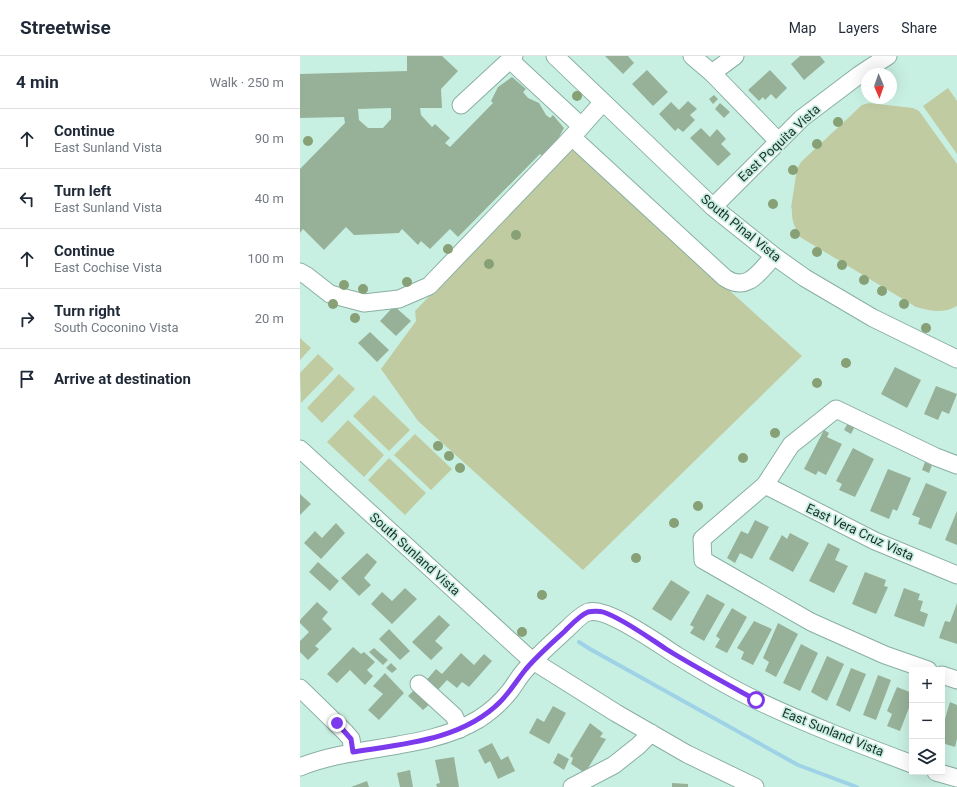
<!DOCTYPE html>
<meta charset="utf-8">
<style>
:root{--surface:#fff;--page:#f6f6f7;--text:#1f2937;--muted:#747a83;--line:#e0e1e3}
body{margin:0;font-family:Roboto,sans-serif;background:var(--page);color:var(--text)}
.controls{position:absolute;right:12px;bottom:12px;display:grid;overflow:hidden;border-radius:0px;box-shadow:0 4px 16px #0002}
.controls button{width:36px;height:36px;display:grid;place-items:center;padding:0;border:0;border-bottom:1px solid var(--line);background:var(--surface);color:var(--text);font:20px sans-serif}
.compass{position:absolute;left:561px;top:12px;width:36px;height:36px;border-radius:50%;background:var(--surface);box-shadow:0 4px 16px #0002;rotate:178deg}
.stop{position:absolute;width:12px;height:12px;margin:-9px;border:3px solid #7c3aed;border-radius:50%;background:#fff}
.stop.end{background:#7c3aed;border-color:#fff;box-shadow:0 1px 4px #0008}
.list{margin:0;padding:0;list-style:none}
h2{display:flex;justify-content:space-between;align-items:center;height:52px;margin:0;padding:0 16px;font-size:17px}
h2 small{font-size:13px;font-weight:400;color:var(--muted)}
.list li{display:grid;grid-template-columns:26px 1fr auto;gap:12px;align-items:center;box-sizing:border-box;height:60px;padding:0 16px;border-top:1px solid var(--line)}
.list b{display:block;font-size:15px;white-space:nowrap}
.list p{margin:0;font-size:13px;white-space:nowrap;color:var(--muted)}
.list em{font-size:13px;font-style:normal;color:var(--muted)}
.icon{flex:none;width:22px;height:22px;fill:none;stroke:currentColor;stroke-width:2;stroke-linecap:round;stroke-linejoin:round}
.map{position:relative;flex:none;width:657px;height:731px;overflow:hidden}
header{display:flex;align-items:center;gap:24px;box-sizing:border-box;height:56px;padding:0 20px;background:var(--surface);border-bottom:1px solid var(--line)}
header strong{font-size:19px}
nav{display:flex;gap:22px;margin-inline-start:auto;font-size:14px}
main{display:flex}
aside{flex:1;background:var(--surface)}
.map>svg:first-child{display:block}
.green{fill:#c1cba2}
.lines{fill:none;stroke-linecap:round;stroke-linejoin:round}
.stream{stroke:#9ed2e6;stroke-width:4}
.building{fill:#97b198;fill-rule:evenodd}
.minor-casing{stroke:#89afa2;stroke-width:19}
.minor{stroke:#fff;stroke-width:17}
.tree{fill:#87a076}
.route{stroke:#7c3aed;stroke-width:5}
.labels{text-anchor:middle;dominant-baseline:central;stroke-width:3.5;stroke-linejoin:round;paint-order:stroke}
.street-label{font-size:13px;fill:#1d2d28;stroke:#c8f0e2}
</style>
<header>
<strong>Streetwise</strong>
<nav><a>Map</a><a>Layers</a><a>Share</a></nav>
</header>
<main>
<aside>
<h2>4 min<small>Walk · 250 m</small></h2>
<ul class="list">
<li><svg class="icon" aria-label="ahead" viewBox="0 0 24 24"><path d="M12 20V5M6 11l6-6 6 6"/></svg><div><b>Continue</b><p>East Sunland Vista</p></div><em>90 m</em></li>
<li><svg class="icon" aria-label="left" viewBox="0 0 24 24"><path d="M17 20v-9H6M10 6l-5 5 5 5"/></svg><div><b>Turn left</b><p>East Sunland Vista</p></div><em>40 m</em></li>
<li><svg class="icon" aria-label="ahead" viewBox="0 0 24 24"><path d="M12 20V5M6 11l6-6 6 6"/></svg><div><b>Continue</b><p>East Cochise Vista</p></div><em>100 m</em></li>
<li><svg class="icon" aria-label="right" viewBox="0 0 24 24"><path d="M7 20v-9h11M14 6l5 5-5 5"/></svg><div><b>Turn right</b><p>South Coconino Vista</p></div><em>20 m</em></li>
<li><svg class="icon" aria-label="arrive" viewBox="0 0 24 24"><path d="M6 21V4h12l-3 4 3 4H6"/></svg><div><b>Arrive at destination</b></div></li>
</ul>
</aside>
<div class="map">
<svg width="657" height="731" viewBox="0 0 657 731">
<rect width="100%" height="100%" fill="#c8f0e2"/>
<g class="green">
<polygon points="648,32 657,45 657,98 623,50"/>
<path d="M569 47 613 52 619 55 657 108V250C643 258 631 255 616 251L500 181C495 172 491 164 492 153L491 152 497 113 501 106 562 49Z"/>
<polygon points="272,92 502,300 283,514 118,365 81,313 116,265 115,255"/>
<polygon points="0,282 11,292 0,304"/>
<polygon points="18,298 34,313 1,347 0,317"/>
<polygon points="39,318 55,333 22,367 7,352"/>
<polygon points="74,339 110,374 89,395 53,360"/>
<polygon points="48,364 84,399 64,421 27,386"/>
<polygon points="115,378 152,413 131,434 94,399"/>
<polygon points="89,402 126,437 105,459 68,424"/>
</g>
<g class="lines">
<polyline class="stream" points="279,586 290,593 498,709 557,731"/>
</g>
<g class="building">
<path d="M107 0H142L158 15 141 33 142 52H120L121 59 132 71 135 68 150 82 145 87 150 91 193 47 191 45 198 31 212 21 226 33 223 36 228 42 239 47 246 59 250 62 253 59 264 72 257 85 242 100 240 98 158 181 150 173 130 193 121 185 118 189 102 173 99 177 54 179 46 171 24 194 3 173 0 177V113L45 67 44 61 0 62V18L107 15ZM91 52V63L83 72H68L59 64 58 53Z"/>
<polygon points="305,0 328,0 334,7 323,18"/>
<polygon points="500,0 520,0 525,6 504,24 491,8"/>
<polygon points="347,14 368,36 353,50 332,28"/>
<polygon points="470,14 487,32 476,43 471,38 465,44 463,41 459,45 448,34"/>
<polygon points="414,39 418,43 413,48 409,43"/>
<polygon points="388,45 397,53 390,59 395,64 383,76 378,72 375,75 359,58 371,46 379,54"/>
<polygon points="420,47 430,56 424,62 415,53"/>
<polygon points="401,72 410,81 417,73 426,83 421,88 431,98 418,110 390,82"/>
<polygon points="94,250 111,265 96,280 80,265"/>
<polygon points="70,276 89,294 77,306 58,287"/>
<polygon points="595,311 621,324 607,352 581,338"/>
<polygon points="636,330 657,338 649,358 642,355 638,364 624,358"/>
<polygon points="548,367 555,370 551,378 544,374"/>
<polygon points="524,374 529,377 527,381 542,388 526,419 518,415 516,419 504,413"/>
<polygon points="553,392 574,403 555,441 539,434 542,428 536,425"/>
<polygon points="625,406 632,409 629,417 622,414"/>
<polygon points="588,413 611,422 597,455 593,453 589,463 570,455"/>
<polygon points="626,427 647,436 631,473 618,468 620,462 612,459"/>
<polygon points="0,438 11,448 0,459"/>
<polygon points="657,455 657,489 645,484"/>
<polygon points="455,464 469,471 452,503 440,497 435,507 427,502 441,475 448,478"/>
<polygon points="36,467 45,477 21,503 4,487 15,475 22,482"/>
<polygon points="490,477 509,487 493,516 469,503 482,479 487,483"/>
<polygon points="528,487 540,493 535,504 548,510 534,537 509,525"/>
<polygon points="67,497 77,506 64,522 71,529 59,540 41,522"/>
<polygon points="18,506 39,525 30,535 9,516"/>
<polygon points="565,516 586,524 584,530 588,531 576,558 552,548"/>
<polygon points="371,524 390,536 371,565 352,553"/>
<polygon points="105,532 117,543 92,568 71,548 82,536 92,545"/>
<polygon points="604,532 620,538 618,544 623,545 620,555 628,558 624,571 594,560"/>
<polygon points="407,538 425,548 404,585 390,577 394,571 390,569"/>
<polygon points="17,546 28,556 22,563 32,573 15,590 19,593 8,604 0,596 0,585 9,576 0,567 0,564"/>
<polygon points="657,547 657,588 639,582 645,565 650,566"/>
<polygon points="432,552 447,561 427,597 415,591 420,583 416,580"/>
<polygon points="139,559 150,569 135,585 143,592 131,604 112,586"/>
<polygon points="454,565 472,573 453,609 441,603 444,596 437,592"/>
<polygon points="478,567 498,578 476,621 465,615 469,606 463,602"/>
<polygon points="89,573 110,595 100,604 79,583"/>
<polygon points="501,588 518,597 500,635 483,627"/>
<polygon points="53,591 61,598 64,596 75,606 67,614 73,620 65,629 50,614 37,627 27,618"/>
<polygon points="74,592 88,604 83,609 69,596"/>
<polygon points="161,597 174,609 184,598 192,605 169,631 162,626 157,632 147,624 135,637 124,627 136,613 142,618"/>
<polygon points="527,600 544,608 527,645 511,636"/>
<polygon points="91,607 97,613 92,617 86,612"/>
<polygon points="551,612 566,618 550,656 536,649"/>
<polygon points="85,617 104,637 79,664 68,654 83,638 73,630"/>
<polygon points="578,619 591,624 576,664 563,659"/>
<polygon points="117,631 132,646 123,654 108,640"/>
<polygon points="597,631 612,637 612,644 600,675 587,670 592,658 587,655"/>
<polygon points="650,646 657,649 657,683 655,691 642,687 643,681 642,673"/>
<polygon points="253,650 266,657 249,688 229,677 237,662 244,666"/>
<polygon points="290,667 303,677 300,681 306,683 285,717 271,708 273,702 270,700"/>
<polygon points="192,687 201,704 208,700 215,715 198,723 190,705 185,708 178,694"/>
<polygon points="258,697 269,703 264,714 253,707"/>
<polygon points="154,701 159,731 137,731 136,728 140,727 135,704"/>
<polygon points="110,714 113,731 100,731 97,717"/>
<polygon points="67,725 69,731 51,731"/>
<polygon points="372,727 388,728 388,731 372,731"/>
</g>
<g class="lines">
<defs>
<g id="minor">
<polyline points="255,0 413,151 474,200 505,222 573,262 657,303"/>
<polyline points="392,0 412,17"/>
<polyline points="435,0 412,17 478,85"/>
<polyline points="210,4 281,70"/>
<path d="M303 46 272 81 425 222C448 237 460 215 474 200"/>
<polyline points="161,49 214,0"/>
<polyline points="413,151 502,62 559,19 588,0"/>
<polyline points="0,216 7,220 30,238 64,247 99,243 129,230 272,81"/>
<polyline points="0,393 230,603 316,657 387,698 455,731"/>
<polyline points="465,429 575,485 657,519"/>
<polyline points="628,614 585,599 511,566 403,504 402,483 465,429 491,389 536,353 636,401 657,409"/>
<polyline points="642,619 657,624"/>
<polyline points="119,628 154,660 160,673"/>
<polyline points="0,632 45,676 51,683 53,696"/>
<path d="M0 711C57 688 126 695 179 663 190 656 202 645 210 635 216 627 220 619 227 612 239 598 253 586 267 573 272 568 283 557 289 556 307 551 359 588 376 599 402 615 428 631 456 644 506 668 559 688 612 708"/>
<polyline points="636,716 657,722"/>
<polyline points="272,731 314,709 338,690 351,677"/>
</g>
</defs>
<use href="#minor" class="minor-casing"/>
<use href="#minor" class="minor"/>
</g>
<g class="tree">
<circle cx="277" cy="40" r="5"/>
<circle cx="538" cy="66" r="5"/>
<circle cx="8" cy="85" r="5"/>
<circle cx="517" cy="88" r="5"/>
<circle cx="493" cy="114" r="5"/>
<circle cx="473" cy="148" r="5"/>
<circle cx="495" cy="178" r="5"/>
<circle cx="216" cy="179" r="5"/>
<circle cx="148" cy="193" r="5"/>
<circle cx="517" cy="196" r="5"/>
<circle cx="189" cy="208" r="5"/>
<circle cx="542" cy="209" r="5"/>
<circle cx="564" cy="224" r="5"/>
<circle cx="107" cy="226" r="5"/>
<circle cx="44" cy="229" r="5"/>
<circle cx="63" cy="233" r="5"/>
<circle cx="582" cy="235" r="5"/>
<circle cx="33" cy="248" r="5"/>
<circle cx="604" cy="248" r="5"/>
<circle cx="55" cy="262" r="5"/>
<circle cx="626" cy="272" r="5"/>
<circle cx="546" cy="307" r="5"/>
<circle cx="517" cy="327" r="5"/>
<circle cx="475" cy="377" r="5"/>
<circle cx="138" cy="390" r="5"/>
<circle cx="149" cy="400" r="5"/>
<circle cx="443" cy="402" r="5"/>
<circle cx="160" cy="412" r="5"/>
<circle cx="398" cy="450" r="5"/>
<circle cx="374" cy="467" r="5"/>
<circle cx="336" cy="502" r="5"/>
<circle cx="242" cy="539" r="5"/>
<circle cx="222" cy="576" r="5"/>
</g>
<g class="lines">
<path class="route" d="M37 667 51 683 53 696C104 688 162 684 200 646 210 636 217 624 226 613 238 599 252 587 265 575 271 569 280 559 288 556 292 555 300 555 303 556 322 562 349 582 366 593 395 611 425 627 456 644"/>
</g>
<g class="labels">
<g class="street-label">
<text transform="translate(479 87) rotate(-43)">East Poquita Vista</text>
<text transform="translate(441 172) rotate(39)">South Pinal Vista</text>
<text transform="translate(560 476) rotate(25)">East Vera Cruz Vista</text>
<text transform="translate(115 498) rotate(42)">South Sunland Vista</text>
<text transform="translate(533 676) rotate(22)">East Sunland Vista</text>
</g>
</g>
</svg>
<div class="controls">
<button>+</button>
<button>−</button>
<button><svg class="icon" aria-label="layers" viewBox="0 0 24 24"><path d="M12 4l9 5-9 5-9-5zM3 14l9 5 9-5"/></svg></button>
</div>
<svg class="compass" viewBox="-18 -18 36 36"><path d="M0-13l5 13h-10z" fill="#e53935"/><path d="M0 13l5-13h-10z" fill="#747a83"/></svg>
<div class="stop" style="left:456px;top:644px"></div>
<div class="stop end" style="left:37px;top:667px"></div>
</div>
</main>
